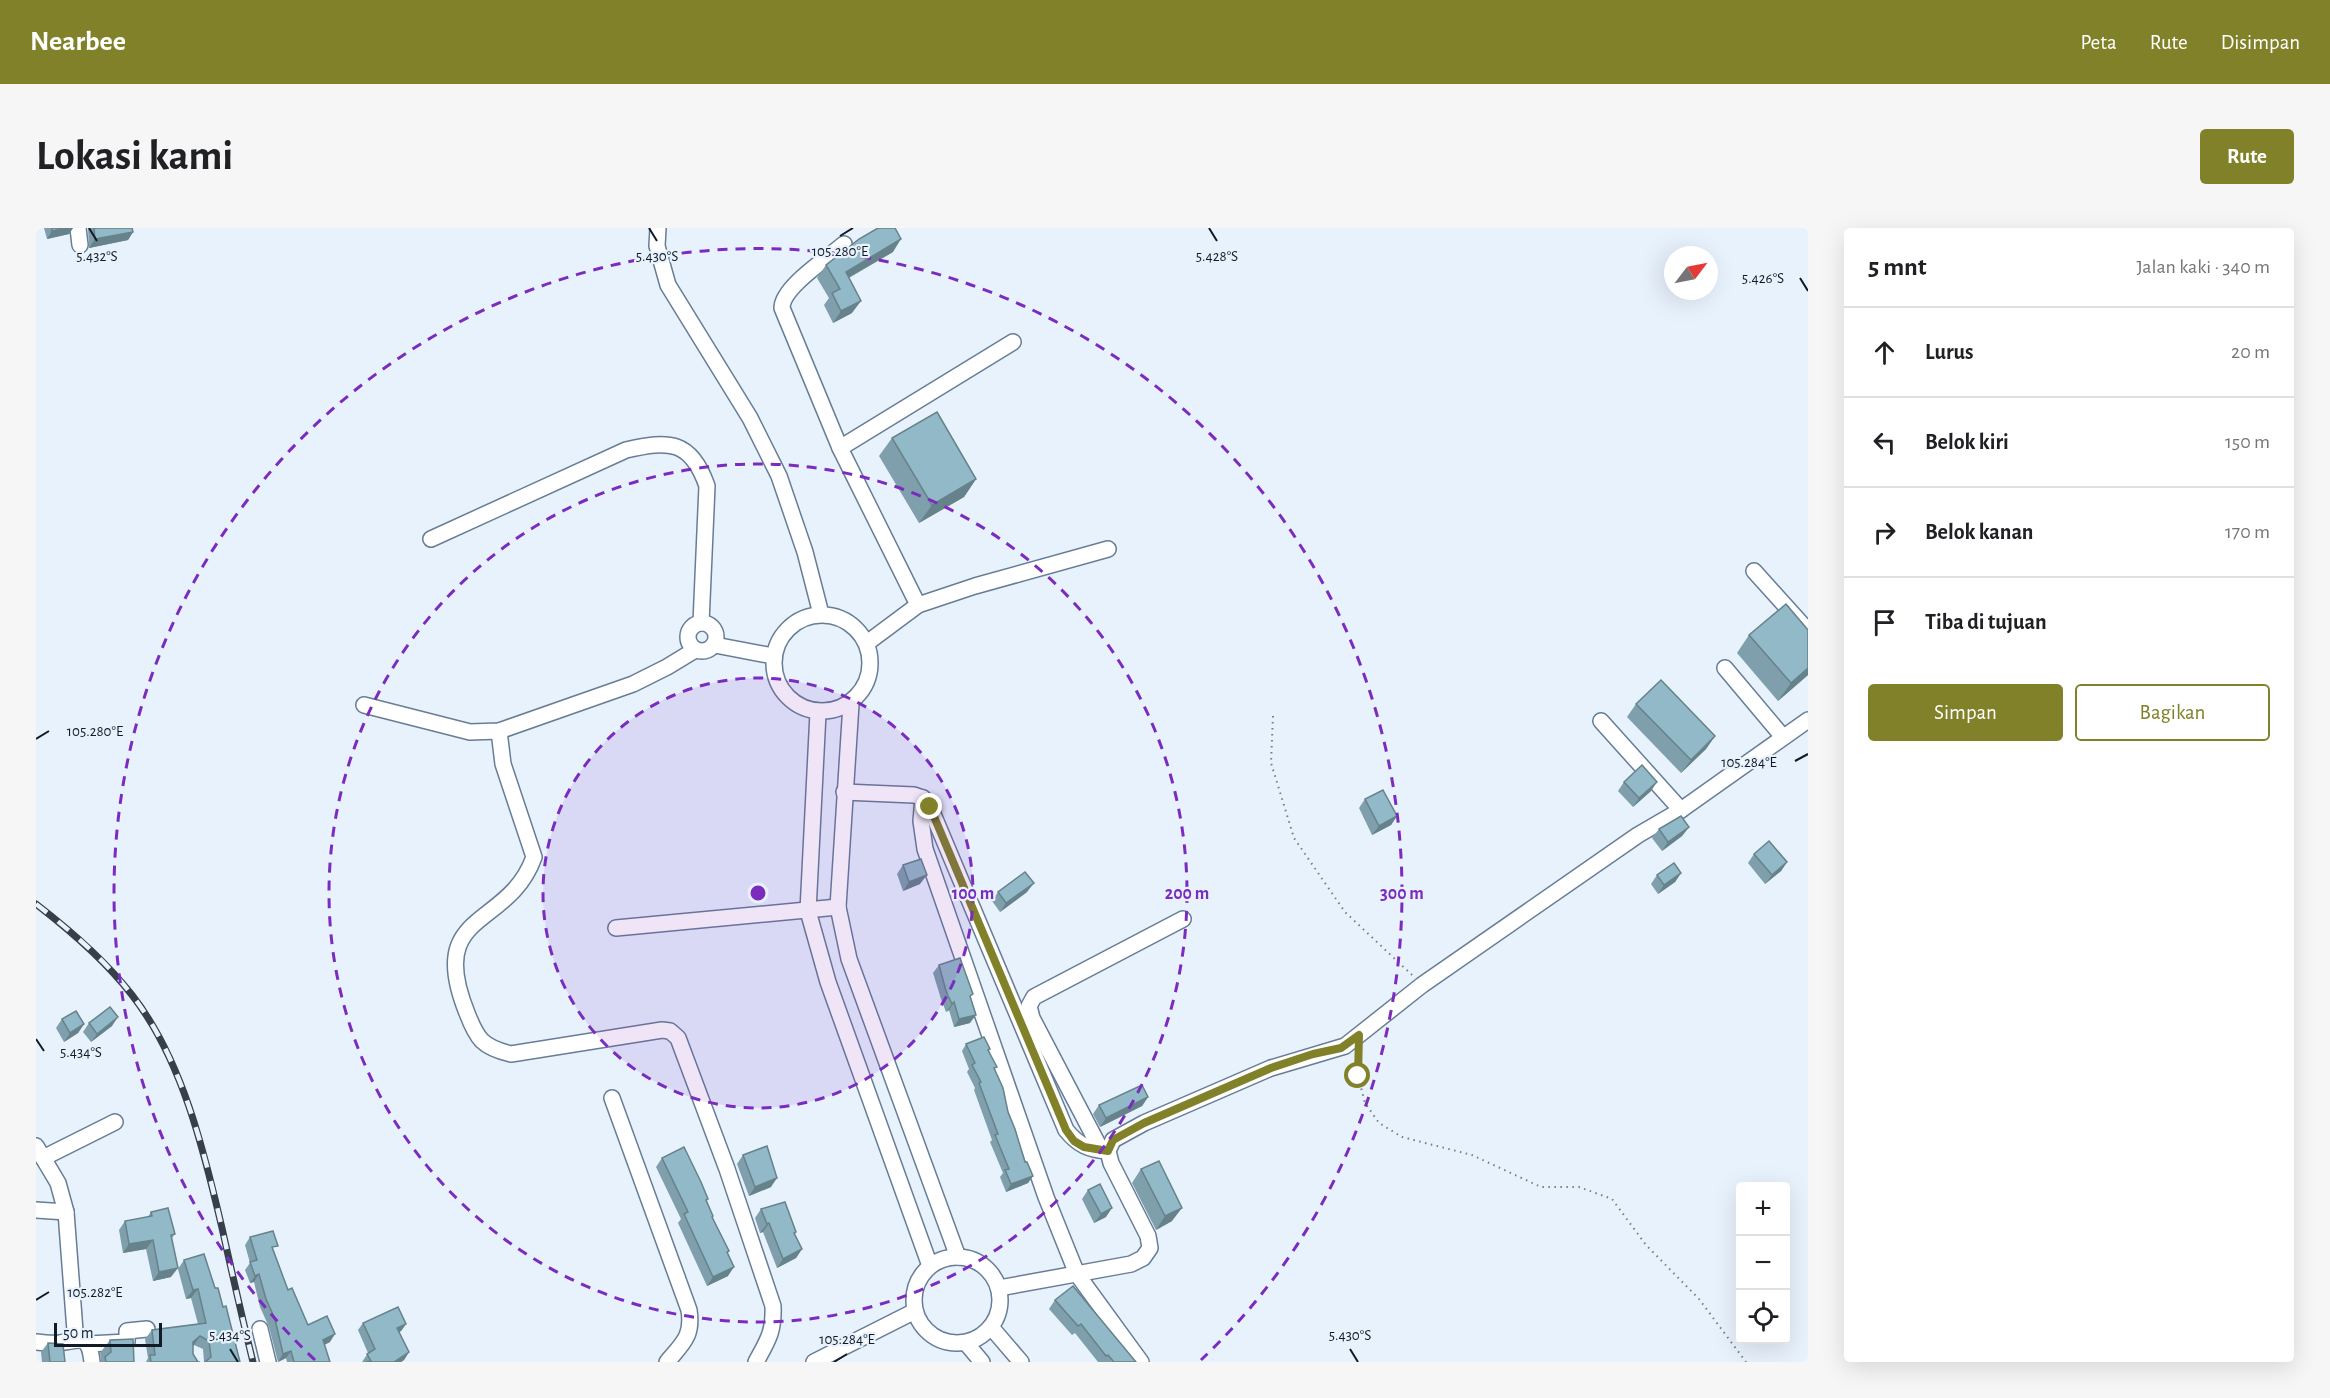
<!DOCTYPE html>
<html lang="id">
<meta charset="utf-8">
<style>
:root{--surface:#fff;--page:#f6f6f6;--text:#202124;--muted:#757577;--line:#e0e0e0;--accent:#81812a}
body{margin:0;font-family:"Alegreya Sans",sans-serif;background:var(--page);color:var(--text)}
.controls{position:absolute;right:18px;bottom:18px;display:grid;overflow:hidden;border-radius:6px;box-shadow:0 6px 24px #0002}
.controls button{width:54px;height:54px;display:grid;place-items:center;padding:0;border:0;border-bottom:2px solid var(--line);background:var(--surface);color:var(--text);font:30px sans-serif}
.compass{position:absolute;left:1628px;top:18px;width:54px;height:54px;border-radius:50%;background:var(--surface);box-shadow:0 6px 24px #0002;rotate:58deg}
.scale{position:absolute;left:18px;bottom:15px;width:108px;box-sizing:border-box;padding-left:6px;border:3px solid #121b25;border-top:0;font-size:16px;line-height:21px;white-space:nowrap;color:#121b25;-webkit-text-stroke:4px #e8f2fd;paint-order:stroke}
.stop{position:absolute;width:18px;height:18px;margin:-14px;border:4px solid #81812a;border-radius:50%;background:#fff}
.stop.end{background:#81812a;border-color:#fff;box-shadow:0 2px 6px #0008}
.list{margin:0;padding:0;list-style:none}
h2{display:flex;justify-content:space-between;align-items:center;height:78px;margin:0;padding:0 24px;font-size:26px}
h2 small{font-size:20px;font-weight:400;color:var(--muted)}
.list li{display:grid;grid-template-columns:39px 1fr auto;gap:18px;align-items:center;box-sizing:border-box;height:90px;padding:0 24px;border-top:2px solid var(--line)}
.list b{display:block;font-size:22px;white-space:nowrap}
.list em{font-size:20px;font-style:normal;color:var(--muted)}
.actions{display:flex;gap:12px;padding:18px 24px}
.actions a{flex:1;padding:14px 0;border:2px solid var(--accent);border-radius:6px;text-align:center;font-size:21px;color:var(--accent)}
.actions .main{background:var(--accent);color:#fff}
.icon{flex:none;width:33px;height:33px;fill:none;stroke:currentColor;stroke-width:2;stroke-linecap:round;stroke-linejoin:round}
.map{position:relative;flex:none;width:1772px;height:1134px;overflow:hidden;border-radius:6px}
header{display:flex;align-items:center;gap:36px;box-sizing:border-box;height:84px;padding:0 30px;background:var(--accent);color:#fff}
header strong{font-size:28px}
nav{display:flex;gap:33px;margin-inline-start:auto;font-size:21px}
.intro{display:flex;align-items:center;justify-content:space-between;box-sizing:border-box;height:144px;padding:0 36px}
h1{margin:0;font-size:42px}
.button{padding:15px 27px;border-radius:6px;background:var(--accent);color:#fff;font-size:21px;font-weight:700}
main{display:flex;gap:36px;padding:0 36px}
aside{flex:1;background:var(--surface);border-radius:6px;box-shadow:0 6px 24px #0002}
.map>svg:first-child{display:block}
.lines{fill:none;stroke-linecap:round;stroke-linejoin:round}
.minor-casing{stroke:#677d96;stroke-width:18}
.path{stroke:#747e88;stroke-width:2;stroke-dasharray:1.5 4.5;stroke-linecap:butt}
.minor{stroke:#fff;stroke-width:15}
.rail-casing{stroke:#363f4a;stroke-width:7}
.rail{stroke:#e8f2fd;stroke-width:4.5;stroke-dasharray:14;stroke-linecap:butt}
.wall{fill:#7e9fab}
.shaded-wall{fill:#66828b}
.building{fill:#92b9c7;stroke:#66828b;stroke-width:1.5}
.route{stroke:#81812a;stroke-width:8}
.ticks{fill:none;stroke:#121b25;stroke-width:2}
.ring{fill:none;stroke:#7b2cbf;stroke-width:3;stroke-dasharray:10 8}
.ticks-label{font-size:15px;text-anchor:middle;fill:#121b25;stroke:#e8f2fd;stroke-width:4.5;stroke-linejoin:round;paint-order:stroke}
.centre{fill:#7b2cbf;stroke:#e8f2fd;stroke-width:3}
.ring-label{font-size:18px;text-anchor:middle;font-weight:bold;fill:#7b2cbf;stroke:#e8f2fd;stroke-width:4.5;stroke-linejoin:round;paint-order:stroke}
</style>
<header>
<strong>Nearbee</strong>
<nav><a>Peta</a><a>Rute</a><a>Disimpan</a></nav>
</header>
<div class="intro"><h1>Lokasi kami</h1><a class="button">Rute</a></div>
<main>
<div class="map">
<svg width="1772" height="1134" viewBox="0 0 1772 1134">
<rect width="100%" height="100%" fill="#e8f2fd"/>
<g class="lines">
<defs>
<g id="minor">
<polyline points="42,0 44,17"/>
<polyline points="622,0 621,18 632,57 714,190 743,248 769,324 785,386"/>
<path d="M808 16C792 30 746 59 746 80L804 220 882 377"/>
<polyline points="804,220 977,114"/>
<path d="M395 311 590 222C633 212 655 212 671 258L665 395"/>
<polyline points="1718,343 1772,403"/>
<circle cx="786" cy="435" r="48"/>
<circle cx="666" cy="409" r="14"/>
<polyline points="831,415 882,377 939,358 1072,321"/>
<polyline points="679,417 737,428"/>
<polyline points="1689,440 1747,509"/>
<polyline points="815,476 802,679 813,731 922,1029"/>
<polyline points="328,477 434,504 463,503 597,456 631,439 659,422"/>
<polyline points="782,485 772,683 792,754 894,1038"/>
<polyline points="1565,493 1645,582"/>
<path d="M463 503 467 536 498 629C472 702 389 681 431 785 441 811 446 819 475 826L626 802 634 803 642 810 691 941 737 1078C738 1104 732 1112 720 1134"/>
<path d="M808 564 878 567 887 570 894 579 1030 902C1042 917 1053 922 1072 923"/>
<polyline points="887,570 885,593 889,621 1010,969 1041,1046 1105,1134"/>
<polyline points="580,700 802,679"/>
<path d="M576 870 653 1082C657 1108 647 1115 631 1134"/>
<polyline points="0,918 22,955 30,984 39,1103 36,1111"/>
<polyline points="1065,922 996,790 993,778 998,769 1147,691"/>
<polyline points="7,930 79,894"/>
<polyline points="0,982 30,984"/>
<circle cx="921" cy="1072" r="43"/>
<polyline points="963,1060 1095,1036 1107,1030 1114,1020 1112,1008 1075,935 1072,923 1077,912 1108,895 1235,840 1309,818 1386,757 1602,607 1645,582 1772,492"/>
<polyline points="955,1099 985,1134"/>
<polyline points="224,1101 232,1134"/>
<path d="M0 1114C8 1115 16 1116 24 1115 46 1111 53 1107 56 1134"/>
<polyline points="930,1115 946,1134"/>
<polyline points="52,1116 91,1114 91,1103 111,1101"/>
<polyline points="778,1134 879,1083"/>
</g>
</defs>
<use href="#minor" class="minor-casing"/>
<g class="path">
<polyline points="1237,488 1235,535 1258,610 1309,684 1376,747"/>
<polyline points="1323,825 1322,848 1329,875 1343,895 1366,909 1436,927 1505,959 1543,959 1576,971 1610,1017 1663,1071 1710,1134"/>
</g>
<use href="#minor" class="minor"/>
<defs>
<path id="rail" d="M0 676C35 703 69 732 96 767 146 831 168 923 186 1000 196 1045 206 1089 217 1134"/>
</defs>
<use href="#rail" class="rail-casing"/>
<use href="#rail" class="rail"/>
</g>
<g class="wall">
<polygon points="8,0 37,0 33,6 11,11"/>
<polygon points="52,0 96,0 97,4 92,12 53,20"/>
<polygon points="857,24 813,50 816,85 797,95 788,77 793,70 781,50 790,37"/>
<polygon points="856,210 940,251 928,269 883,295 843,228"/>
<polygon points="1713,407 1772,447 1742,473 1701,425"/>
<polygon points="1600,476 1679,508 1670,521 1645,545 1591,489"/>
<polygon points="1588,554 1615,563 1597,579 1582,563"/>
<polygon points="1329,571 1361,588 1355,597 1336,607 1323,580"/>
<polygon points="1653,599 1646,608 1626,623 1616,610 1623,601"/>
<polygon points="1718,626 1751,634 1745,643 1729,656 1712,635"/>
<polygon points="867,637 884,656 867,663 861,646"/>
<polygon points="1645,645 1639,654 1622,666 1615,656 1621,647"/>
<polygon points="962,664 991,664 964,684 956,673"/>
<polygon points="903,737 935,770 934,795 918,799 913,782 910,784 905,771 897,745"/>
<polygon points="26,791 48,796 42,805 28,814 20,800"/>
<polygon points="53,795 76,798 55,814 47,804"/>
<polygon points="930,816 952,823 989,934 997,948 992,955 970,964 964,949 967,945 954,914 956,912 938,862 939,860 931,844 933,841 926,823"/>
<polygon points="1112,869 1106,878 1064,899 1057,886 1063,877"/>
<polygon points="707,927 735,959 713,968 701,936"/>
<polygon points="626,930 670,973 677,988 676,989 693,1023 691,1026 692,1048 671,1058 642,995 645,991 620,939"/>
<polygon points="1105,941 1136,993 1120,1002 1096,955"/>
<polygon points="1052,962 1070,989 1058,995 1046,971"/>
<polygon points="725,981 760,1004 759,1006 766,1021 760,1030 741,1040 727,1004 724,1005 719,990"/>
<polygon points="115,984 139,1006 136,1010 135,1049 117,1053 110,1021 87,1025 83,1002 89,993 112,989"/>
<polygon points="214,1009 238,1023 252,1062 272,1097 294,1114 288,1117 294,1134 251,1134 250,1130 242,1134 233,1099 224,1079 218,1054 214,1055 209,1042 214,1035 209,1017"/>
<polygon points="148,1032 204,1134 168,1134 167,1121 158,1117 157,1118 157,1126 162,1134 164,1134 110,1134 112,1130 109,1111 116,1102 162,1096 155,1070 150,1071 142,1041"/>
<polygon points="1019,1072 1100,1134 1062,1134 1039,1105 1036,1107 1013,1081"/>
<polygon points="327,1095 370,1096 365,1103 363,1104 373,1124 368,1132 365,1134 326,1134 332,1125 322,1102"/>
<polygon points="74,1112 98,1134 65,1134 64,1125"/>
<polygon points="12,1115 29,1134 6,1134 5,1124"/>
</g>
<g class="shaded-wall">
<polygon points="30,0 37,0 33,6 11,11 16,3"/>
<polygon points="97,4 92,12 53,20 59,11"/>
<polygon points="865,11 857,24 801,56 810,44"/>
<polygon points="825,73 816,85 797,95 805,83"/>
<polygon points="940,251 928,269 883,295 896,277"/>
<polygon points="1772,440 1772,447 1742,473 1755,455"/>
<polygon points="1679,508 1670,521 1645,545 1655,532"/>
<polygon points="1621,554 1615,563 1597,579 1603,570"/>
<polygon points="1361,588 1355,597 1336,607 1343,598"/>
<polygon points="1653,599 1646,608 1626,623 1632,614"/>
<polygon points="1751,634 1745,643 1729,656 1736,647"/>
<polygon points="1645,645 1639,654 1622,666 1628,657"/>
<polygon points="891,647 884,656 867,663 873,654"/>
<polygon points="998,655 991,664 964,684 970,675"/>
<polygon points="918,774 913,782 910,784 916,776"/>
<polygon points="940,787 934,795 918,799 923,791"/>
<polygon points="82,789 76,798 55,814 61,806"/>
<polygon points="48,796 42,805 28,814 34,805"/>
<polygon points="1112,869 1106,878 1064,899 1070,890"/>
<polygon points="997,948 992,955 970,964 975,956"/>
<polygon points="741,950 735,959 713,968 719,959"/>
<polygon points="1076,980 1070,989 1058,995 1065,986"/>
<polygon points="1146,980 1136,993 1120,1002 1129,988"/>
<polygon points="733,995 727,1004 724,1005 731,996"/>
<polygon points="117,1012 110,1021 87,1025 93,1016"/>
<polygon points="766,1021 760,1030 741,1040 747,1031"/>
<polygon points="698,1039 692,1048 671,1058 677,1049"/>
<polygon points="142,1040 135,1049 117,1053 123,1044"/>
<polygon points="223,1046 218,1054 214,1055 219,1048"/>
<polygon points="162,1061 155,1070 150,1071 157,1062"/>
<polygon points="370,1096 365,1103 355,1108 361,1100"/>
<polygon points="299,1106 294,1114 282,1120 287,1112"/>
<polygon points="164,1108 158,1117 150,1123 157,1114"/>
<polygon points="255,1123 250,1130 242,1134 247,1126"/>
<polygon points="373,1124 368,1132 365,1134 358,1134"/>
</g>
<g class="building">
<polygon points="16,0 30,0 16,3"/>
<polygon points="58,0 96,0 97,4 59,11"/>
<polygon points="842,0 859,0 865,11 810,44 825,73 805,83 796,65 804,61 790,37 823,11"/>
<polygon points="901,184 940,251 896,277 856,210"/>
<polygon points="1750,376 1772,402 1772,440 1755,455 1713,407"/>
<polygon points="1625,452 1679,508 1655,532 1600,476"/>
<polygon points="1606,537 1621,554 1603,570 1588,554"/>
<polygon points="1347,562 1361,588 1343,598 1329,571"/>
<polygon points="1645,588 1653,599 1632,614 1623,601"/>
<polygon points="1733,613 1751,634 1736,647 1718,626"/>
<polygon points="885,631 891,647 873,654 867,637"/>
<polygon points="1638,635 1645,645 1628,657 1621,647"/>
<polygon points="989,644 998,655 970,675 962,664"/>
<polygon points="924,730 937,766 934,768 940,787 923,791 918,774 916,776 910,763 903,737"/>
<polygon points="74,779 82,789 61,806 53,795"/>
<polygon points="40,783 48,796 34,805 26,791"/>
<polygon points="948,809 954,821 952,822 961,839 958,840 967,860 972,884 979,901 989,934 991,934 997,948 975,956 969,942 973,941 959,907 962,906 943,855 945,854 936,837 939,835 930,816"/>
<polygon points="1106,857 1112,869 1070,890 1063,877"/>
<polygon points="731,918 741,950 719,959 707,927"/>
<polygon points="648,919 665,954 672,971 670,972 677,988 676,989 693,1023 691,1024 698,1039 677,1049 648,986 652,984 626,930"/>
<polygon points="1123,933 1146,980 1129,988 1105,941"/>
<polygon points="1064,956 1076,980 1065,986 1052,962"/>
<polygon points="749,974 760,1004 758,1005 766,1021 747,1031 733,995 731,996 725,981"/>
<polygon points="132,980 139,1006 135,1007 142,1040 123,1044 117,1012 93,1016 89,993 116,988 115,984"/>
<polygon points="237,1003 242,1018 236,1019 252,1062 256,1060 272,1097 291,1088 299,1106 287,1112 294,1134 258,1134 255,1123 247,1126 239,1091 230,1071 223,1046 219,1048 214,1034 221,1032 214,1009"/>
<polygon points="168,1026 179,1060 182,1060 187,1079 190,1078 204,1134 169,1134 175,1129 173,1113 164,1108 157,1114 157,1126 162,1134 164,1134 115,1134 114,1127 119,1127 116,1102 170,1095 162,1061 157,1062 148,1032"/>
<polygon points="1037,1058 1100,1134 1078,1134 1072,1127 1070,1128 1045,1096 1042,1098 1019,1072"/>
<polygon points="362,1079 370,1096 361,1100 373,1124 358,1134 330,1134 335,1133 331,1126 339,1121 327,1095"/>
<polygon points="97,1111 98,1134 70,1134 69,1129 75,1124 74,1112"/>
<polygon points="12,1115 27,1116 29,1134 14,1134"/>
</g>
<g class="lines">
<polyline class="route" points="894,579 1030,902 1038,913 1048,919 1072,923 1077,912 1108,895 1235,840 1277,826 1305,820 1323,807 1322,848"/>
</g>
<path class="ticks" d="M53 0 61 13M613 0 621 13M1173 0 1181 13M804 8 817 0M1764 50 1772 63M0 511 13 503M1759 533 1772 526M0 811 8 823M0 1072 13 1064M194 1121 202 1134M1314 1121 1322 1134M798 1134 811 1126"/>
<circle cx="722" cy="665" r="215" fill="#7b2cbf" fill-opacity=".12"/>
<g class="ring">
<circle cx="722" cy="665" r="215"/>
<circle cx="722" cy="665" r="429"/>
<path d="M279 1132A644 644 0 1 1 1165 1132"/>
</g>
<g class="ticks-label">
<text x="804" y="28">105.280°E</text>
<text x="61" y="33">5.432°S</text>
<text x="621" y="33">5.430°S</text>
<text x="1181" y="33">5.428°S</text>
<text x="1727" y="55">5.426°S</text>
<text x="59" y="508">105.280°E</text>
<text x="1713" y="539">105.284°E</text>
<text x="45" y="829">5.434°S</text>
<text x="59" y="1069">105.282°E</text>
<text x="194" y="1112">5.434°S</text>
<text x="1314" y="1112">5.430°S</text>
<text x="811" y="1116">105.284°E</text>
</g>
<circle cx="722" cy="665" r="9" class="centre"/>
<g class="ring-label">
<text x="937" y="671">100 m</text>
<text x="1151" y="671">200 m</text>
<text x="1366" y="671">300 m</text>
</g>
</svg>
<div class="controls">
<button>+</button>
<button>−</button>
<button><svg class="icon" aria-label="locate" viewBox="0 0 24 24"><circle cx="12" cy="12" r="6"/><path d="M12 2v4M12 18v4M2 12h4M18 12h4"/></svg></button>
</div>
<svg class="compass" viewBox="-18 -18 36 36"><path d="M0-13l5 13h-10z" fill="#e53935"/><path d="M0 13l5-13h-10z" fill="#757577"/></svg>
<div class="scale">50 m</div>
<div class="stop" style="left:1322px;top:848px"></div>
<div class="stop end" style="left:894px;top:579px"></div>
</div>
<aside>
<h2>5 mnt<small>Jalan kaki · 340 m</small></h2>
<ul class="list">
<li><svg class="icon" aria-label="ahead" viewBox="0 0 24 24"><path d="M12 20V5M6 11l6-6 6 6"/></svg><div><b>Lurus</b></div><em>20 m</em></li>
<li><svg class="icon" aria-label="left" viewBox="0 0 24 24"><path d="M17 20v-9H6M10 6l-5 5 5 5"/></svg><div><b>Belok kiri</b></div><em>150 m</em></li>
<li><svg class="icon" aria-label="right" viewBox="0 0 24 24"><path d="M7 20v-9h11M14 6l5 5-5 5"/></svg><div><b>Belok kanan</b></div><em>170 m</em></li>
<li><svg class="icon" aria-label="arrive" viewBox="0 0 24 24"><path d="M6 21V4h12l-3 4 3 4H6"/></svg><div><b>Tiba di tujuan</b></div></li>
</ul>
<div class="actions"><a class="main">Simpan</a><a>Bagikan</a></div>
</aside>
</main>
